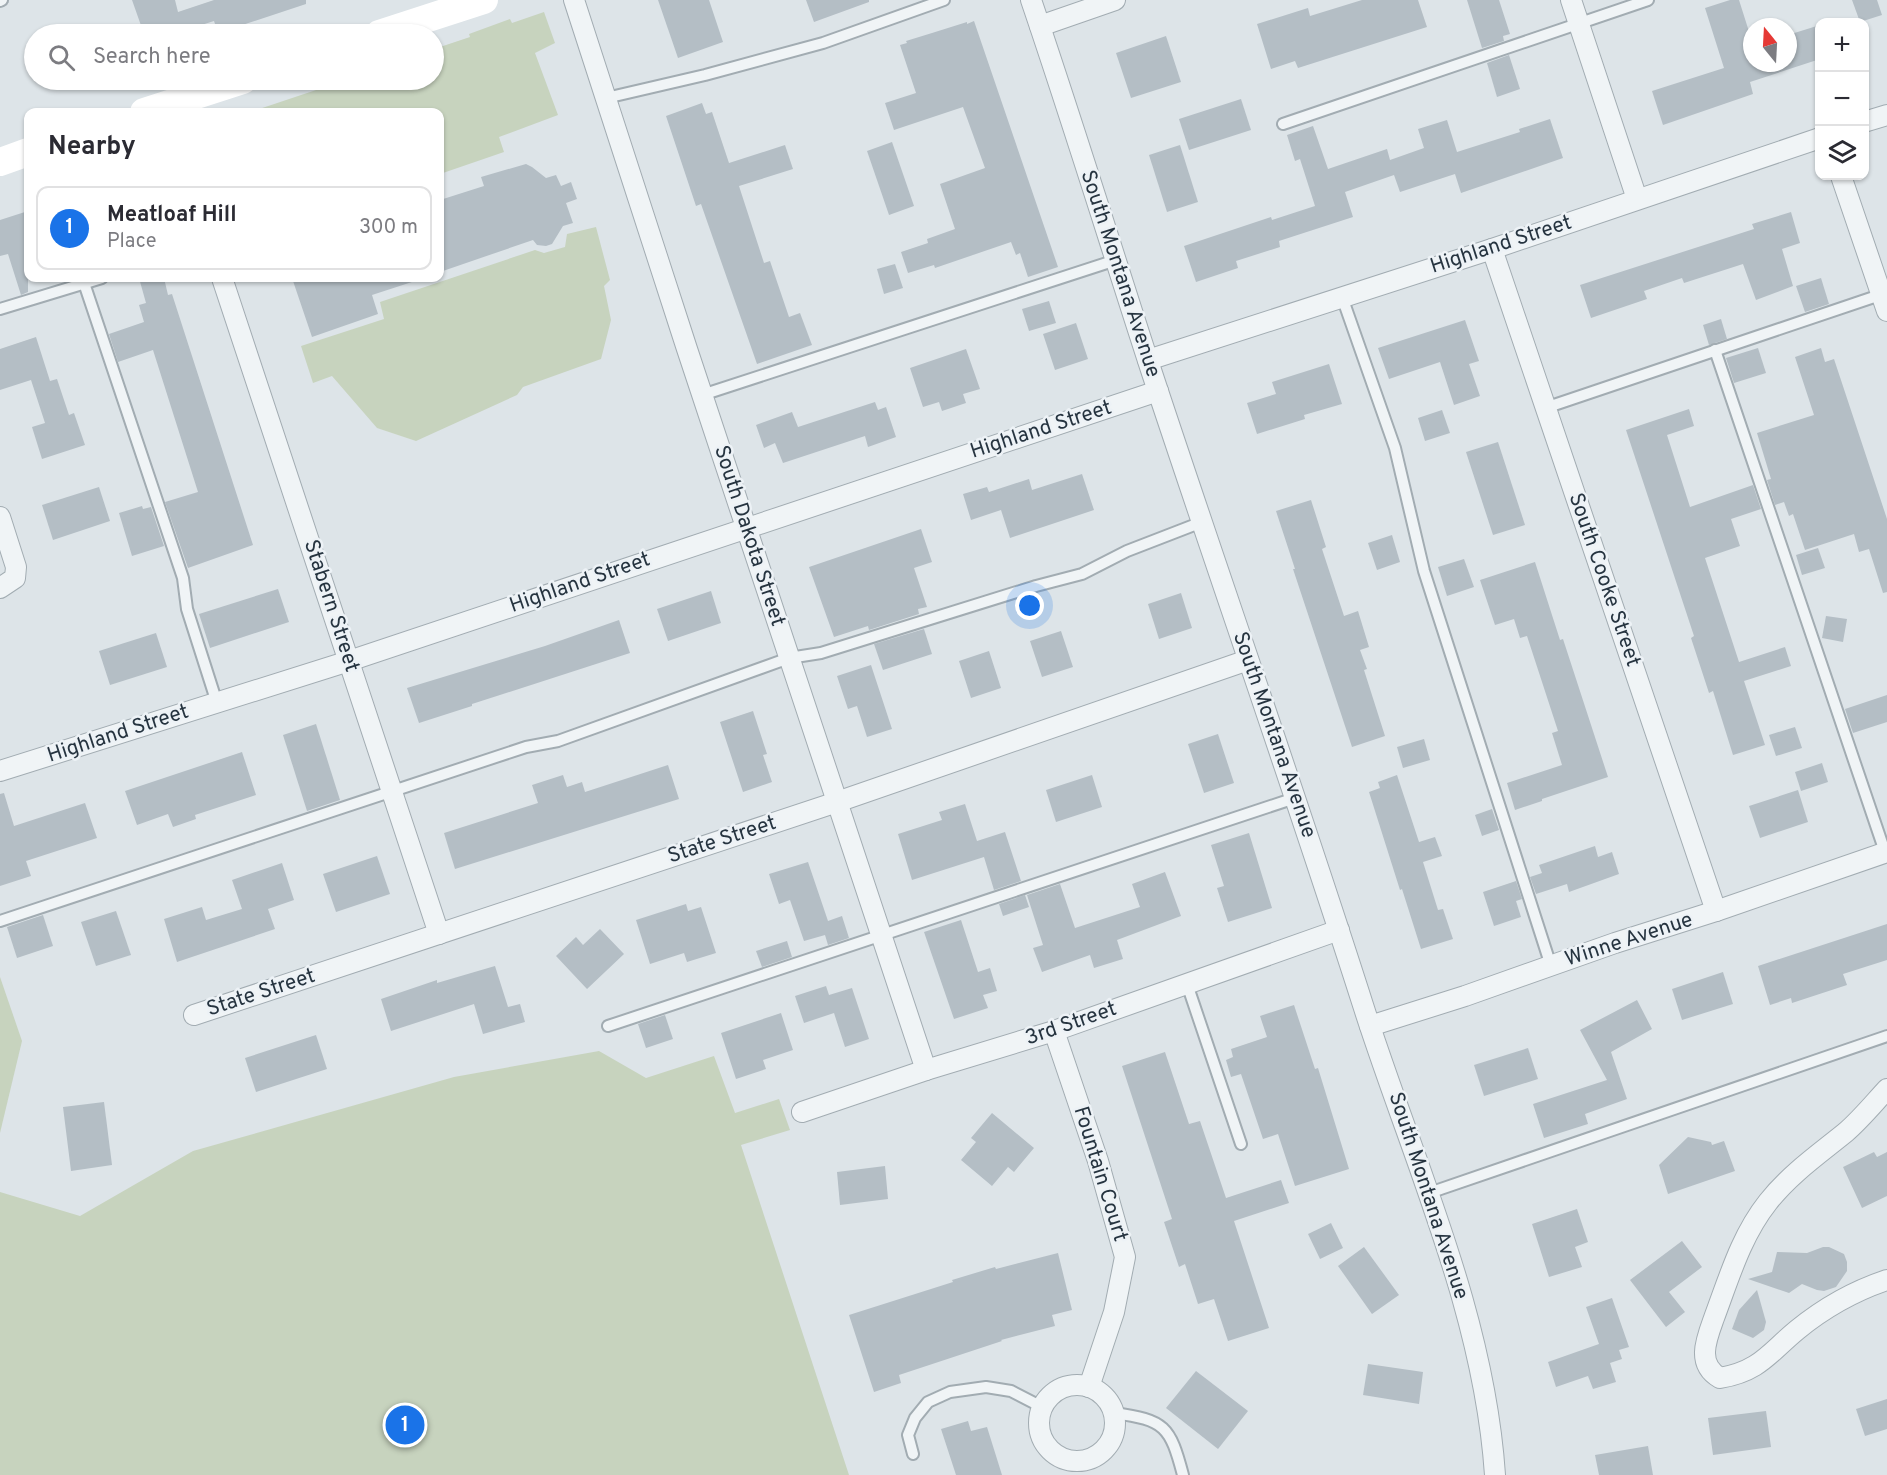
<!DOCTYPE html>
<meta charset="utf-8">
<style>
:root{--surface:#fff;--page:#f2f2f3;--text:#2b2b33;--muted:#7c7c81;--line:#e1e1e2;--accent:#1a73e8}
body{margin:0;font-family:Overpass,sans-serif;background:var(--page);color:var(--text)}
.controls{position:absolute;right:18px;top:18px;display:grid;overflow:hidden;border-radius:12px;box-shadow:0 2px 4px #0004}
.controls button{width:54px;height:54px;display:grid;place-items:center;padding:0;border:0;border-bottom:2px solid var(--line);background:var(--surface);color:var(--text);font:30px sans-serif}
.compass{position:absolute;left:1743px;top:18px;width:54px;height:54px;border-radius:50%;background:var(--surface);box-shadow:0 2px 4px #0004;rotate:342deg}
.you{position:absolute;left:1030px;top:606px;width:21px;height:21px;margin:-15px;border:4px solid #fff;border-radius:50%;background:#1a73e8;box-shadow:0 0 0 9px #1a73e833}
.badge{display:grid;place-items:center;width:39px;height:39px;border-radius:50%;background:var(--accent);color:#fff;font-size:20px;font-weight:700}
.pin{position:absolute;translate:-50% -50%;border:3px solid #fff;box-shadow:0 2px 6px #0006}
.list{margin:0;padding:0;list-style:none}
h2{display:flex;justify-content:space-between;align-items:center;height:78px;margin:0;padding:0 24px;font-size:26px}
h2 small{font-size:20px;font-weight:400;color:var(--muted)}
.list li{display:grid;grid-template-columns:39px 1fr auto;gap:18px;align-items:center;box-sizing:border-box;height:84px;margin:0 12px 12px;padding:0 12px;border:2px solid var(--line);border-radius:12px}
.list b{display:block;font-size:22px;white-space:nowrap}
.list p{margin:0;font-size:20px;white-space:nowrap;color:var(--muted)}
.list em{font-size:20px;font-style:normal;color:var(--muted)}
.icon{flex:none;width:33px;height:33px;fill:none;stroke:currentColor;stroke-width:2;stroke-linecap:round;stroke-linejoin:round}
.map{position:relative;flex:none;width:1887px;height:1475px;overflow:hidden}
.search{position:absolute;background:var(--surface);box-shadow:0 2px 4px #0004;left:24px;top:24px;width:420px;height:66px;display:flex;align-items:center;gap:15px;box-sizing:border-box;padding:0 21px;border-radius:33px;color:var(--muted);font-size:22px}
.panel{position:absolute;background:var(--surface);box-shadow:0 2px 4px #0004;left:24px;top:108px;width:420px;height:174px;border-radius:12px}
.map>svg:first-child{display:block}
.green{fill:#c7d3be}
.building{fill:#b4bec5}
.lines{fill:none;stroke-linecap:round;stroke-linejoin:round}
.lane-casing{stroke:#a2acb2;stroke-width:14}
.street-casing{stroke:#a2acb2;stroke-width:22}
.lane{stroke:#f0f4f6;stroke-width:10}
.street{stroke:#f0f4f6;stroke-width:20}
.secondary{stroke:#fff;stroke-width:28}
.labels{text-anchor:middle;dominant-baseline:central;stroke-width:5;stroke-linejoin:round;paint-order:stroke}
.street-label{font-size:21px;fill:#263440;stroke:#edf2f6}
</style>
<div class="map">
<svg width="1887" height="1475" viewBox="0 0 1887 1475">
<rect width="100%" height="100%" fill="#dde4e8"/>
<g class="green">
<polygon points="544,12 555,43 535,53 558,115 499,137 504,152 440,174 440,112 250,112 346,80 434,80 434,49 470,37 469,34 510,19 512,23"/>
<polygon points="596,227 610,280 604,286 611,320 601,359 523,387 517,395 416,441 377,428 332,376 313,383 301,346 384,319 380,302 535,250 544,253 565,247 567,234"/>
<polygon points="0,977 22,1041 0,1133"/>
<polygon points="599,1051 646,1078 714,1056 735,1113 779,1099 790,1130 741,1145 849,1475 0,1475 0,1192 80,1216 193,1151 454,1077"/>
</g>
<g class="building">
<polygon points="132,0 175,0 178,12 214,0 306,0 306,4 218,33 214,21 173,34 144,34"/>
<polygon points="658,0 709,0 723,42 678,58"/>
<polygon points="806,0 869,0 869,2 814,22"/>
<polygon points="1362,0 1418,0 1427,27 1298,68 1295,61 1271,69 1257,24 1308,8 1310,16"/>
<polygon points="1467,0 1499,0 1510,34 1503,36 1504,41 1482,48"/>
<polygon points="1730,0 1739,0 1752,41 1752,63 1788,63 1788,35 1820,25 1820,59 1750,82 1753,94 1663,125 1652,91 1724,68 1705,8"/>
<polygon points="1852,0 1877,0 1882,15 1860,22"/>
<polygon points="974,21 1058,267 1028,277 1020,253 1016,255 1011,242 935,268 934,265 908,273 901,252 928,243 927,239 955,229 940,184 985,168 963,107 894,130 885,103 916,93 900,45 907,43 906,41 932,33 967,22 967,24"/>
<polygon points="1166,36 1181,82 1131,98 1116,53"/>
<polygon points="1509,55 1520,89 1497,97 1487,63"/>
<polygon points="1241,99 1251,130 1189,150 1179,119"/>
<polygon points="702,103 706,114 712,112 729,163 785,145 793,169 739,186 764,263 770,261 789,317 800,313 812,345 757,364 701,204 696,206 666,116"/>
<polygon points="1550,119 1563,158 1461,193 1455,174 1400,192 1394,175 1345,192 1353,217 1279,241 1280,247 1236,261 1238,268 1196,282 1184,246 1271,217 1272,220 1315,206 1300,159 1295,161 1287,135 1313,126 1328,169 1387,149 1390,160 1424,148 1418,129 1447,120 1457,152 1520,132 1519,129"/>
<polygon points="892,142 914,206 889,215 867,151"/>
<polygon points="1180,145 1198,202 1167,212 1149,155"/>
<polygon points="526,164 532,167 546,178 556,175 561,186 571,182 577,199 566,203 573,223 563,226 552,244 546,246 537,245 533,240 440,272 440,200 484,186 481,177"/>
<polygon points="28,211 28,292 21,295 8,254 0,256 0,220"/>
<polygon points="1791,212 1800,243 1782,249 1793,286 1756,300 1743,264 1684,283 1682,278 1644,291 1647,299 1591,318 1580,285 1754,229 1752,224"/>
<polygon points="895,264 903,288 884,294 877,269"/>
<polygon points="139,278 164,278 168,295 172,294 253,545 188,568 165,502 198,492 153,350 118,362 109,334 144,322 139,305 146,303"/>
<polygon points="292,278 414,278 415,281 372,295 378,314 312,337"/>
<polygon points="1821,278 1829,304 1805,312 1796,286"/>
<polygon points="1049,301 1056,323 1029,331 1022,309"/>
<polygon points="1721,319 1727,339 1709,345 1703,325"/>
<polygon points="1465,320 1479,361 1469,364 1480,396 1454,405 1440,362 1389,379 1378,348"/>
<polygon points="1076,323 1088,359 1055,370 1043,334"/>
<polygon points="36,337 50,381 57,379 69,415 74,413 85,445 42,459 32,427 45,423 31,380 0,390 0,349"/>
<polygon points="1758,348 1766,373 1734,383 1726,358"/>
<polygon points="1821,348 1825,362 1834,359 1887,519 1887,592 1883,593 1869,549 1859,552 1854,534 1805,550 1793,514 1789,516 1784,502 1775,505 1767,480 1771,479 1757,433 1814,415 1795,357"/>
<polygon points="966,349 980,389 963,394 966,403 942,411 939,402 923,407 910,368"/>
<polygon points="1329,364 1342,404 1304,415 1305,419 1257,434 1247,403 1276,394 1272,382"/>
<polygon points="875,402 878,410 886,407 896,437 868,447 865,436 783,463 775,443 764,448 756,425 792,412 798,427"/>
<polygon points="1689,409 1694,426 1667,435 1690,507 1753,485 1761,509 1731,519 1740,546 1705,558 1739,662 1785,647 1791,666 1744,681 1765,745 1733,755 1713,691 1709,693 1691,638 1694,636 1626,430"/>
<polygon points="1442,410 1450,433 1425,441 1418,418"/>
<polygon points="1498,442 1525,525 1493,535 1466,452"/>
<polygon points="1082,474 1094,510 1010,538 1001,510 971,520 963,494 987,487 989,492 1029,479 1032,490"/>
<polygon points="99,487 110,521 53,540 42,505"/>
<polygon points="1311,500 1326,547 1322,549 1344,616 1358,611 1369,647 1360,650 1367,669 1364,670 1385,736 1352,747 1293,569 1295,569 1276,511"/>
<polygon points="142,506 143,509 151,507 164,546 132,556 119,513"/>
<polygon points="921,529 932,562 914,568 927,607 918,609 919,614 869,630 868,626 834,637 809,567"/>
<polygon points="1392,535 1400,562 1377,570 1368,543"/>
<polygon points="1818,548 1825,568 1802,575 1796,555"/>
<polygon points="1464,559 1474,587 1447,596 1438,567"/>
<polygon points="1535,562 1560,640 1563,639 1608,777 1542,799 1542,801 1515,810 1507,783 1562,765 1552,733 1558,731 1527,636 1520,638 1514,619 1495,625 1480,580"/>
<polygon points="278,589 289,622 210,648 199,614"/>
<polygon points="711,591 721,623 668,641 657,609"/>
<polygon points="1181,593 1192,628 1159,639 1148,604"/>
<polygon points="1826,616 1847,619 1843,642 1822,638"/>
<polygon points="619,620 630,653 472,704 472,706 419,723 407,688 545,646"/>
<polygon points="924,629 932,654 883,670 874,644"/>
<polygon points="1061,631 1073,667 1042,677 1030,641"/>
<polygon points="156,633 167,667 110,685 99,651"/>
<polygon points="989,651 1001,688 971,698 959,661"/>
<polygon points="871,665 892,729 867,737 857,706 848,709 837,676"/>
<polygon points="1887,695 1887,722 1853,733 1845,709"/>
<polygon points="753,711 767,754 763,755 772,782 743,792 720,722"/>
<polygon points="316,724 340,800 307,811 283,735"/>
<polygon points="1795,727 1802,748 1776,756 1769,735"/>
<polygon points="1218,734 1234,783 1204,793 1188,744"/>
<polygon points="1424,739 1430,760 1403,768 1397,747"/>
<polygon points="242,752 256,795 195,815 196,819 173,827 168,814 137,825 125,791"/>
<polygon points="1822,763 1828,782 1801,791 1795,772"/>
<polygon points="668,765 679,799 455,869 444,833 538,803 532,785 563,775 567,787 582,782 585,792"/>
<polygon points="1092,775 1102,807 1056,822 1046,790"/>
<polygon points="1397,775 1419,842 1435,837 1442,856 1423,862 1438,910 1443,909 1453,939 1421,949 1402,889 1400,890 1369,792 1380,788 1378,782"/>
<polygon points="1798,790 1808,822 1760,838 1749,806"/>
<polygon points="4,793 14,826 85,803 97,838 26,861 31,876 0,886 0,794"/>
<polygon points="965,804 977,841 1005,832 1021,881 994,890 984,857 912,880 898,834 942,820 939,812"/>
<polygon points="1492,809 1499,830 1482,836 1475,815"/>
<polygon points="1249,833 1272,908 1228,922 1217,888 1224,886 1211,845"/>
<polygon points="1595,846 1598,857 1612,852 1619,874 1569,892 1567,884 1536,894 1530,877 1542,873 1539,865"/>
<polygon points="377,856 390,894 336,912 323,874"/>
<polygon points="808,862 828,921 842,916 849,938 828,945 825,935 804,941 790,900 779,904 769,874"/>
<polygon points="282,863 294,900 268,909 275,929 177,962 164,919 202,907 206,920 242,909 232,880"/>
<polygon points="1165,872 1181,916 1117,940 1123,959 1094,968 1090,955 1042,972 1033,948 1043,945 1027,895 1060,884 1075,928 1140,907 1132,884"/>
<polygon points="1516,881 1522,899 1516,901 1521,917 1494,926 1483,892"/>
<polygon points="1025,895 1029,907 1003,916 999,904"/>
<polygon points="686,904 688,911 701,907 716,953 687,962 684,953 650,964 636,920"/>
<polygon points="116,911 131,955 96,966 81,922"/>
<polygon points="43,915 53,946 17,958 7,927"/>
<polygon points="961,920 978,972 990,968 997,991 983,995 988,1008 954,1019 924,932"/>
<polygon points="1887,924 1887,960 1843,974 1847,985 1792,1003 1791,998 1770,1005 1758,966"/>
<polygon points="600,929 624,954 587,989 556,956 576,937 583,945"/>
<polygon points="787,941 792,957 762,967 756,951"/>
<polygon points="495,966 508,1007 520,1004 525,1022 483,1034 474,1004 391,1031 381,999 437,980 437,983"/>
<polygon points="1723,972 1733,1004 1682,1020 1672,989"/>
<polygon points="826,986 829,995 852,988 869,1039 845,1047 834,1013 804,1023 795,996"/>
<polygon points="1637,1000 1652,1029 1611,1052 1627,1099 1585,1114 1588,1124 1544,1138 1533,1104 1607,1080 1580,1030"/>
<polygon points="1294,1005 1315,1069 1318,1068 1349,1169 1295,1186 1278,1134 1263,1139 1241,1074 1231,1077 1226,1060 1233,1057 1231,1049 1267,1037 1260,1016"/>
<polygon points="781,1013 793,1050 763,1060 766,1069 736,1079 721,1033"/>
<polygon points="665,1015 673,1039 646,1048 638,1024"/>
<polygon points="316,1035 327,1069 256,1092 245,1058"/>
<polygon points="1528,1048 1538,1079 1484,1096 1474,1065"/>
<polygon points="1165,1052 1189,1124 1200,1121 1226,1198 1281,1180 1289,1203 1234,1221 1269,1328 1228,1341 1214,1299 1198,1304 1185,1264 1179,1267 1164,1222 1172,1219 1122,1066"/>
<polygon points="104,1102 112,1165 71,1171 63,1107"/>
<polygon points="992,1113 1034,1148 1014,1172 1008,1167 992,1186 961,1160 976,1142 971,1138"/>
<polygon points="1688,1137 1711,1142 1712,1145 1724,1141 1735,1171 1668,1194 1659,1165"/>
<polygon points="1874,1152 1877,1157 1887,1152 1887,1196 1862,1208 1843,1167"/>
<polygon points="885,1166 888,1199 840,1205 837,1172"/>
<polygon points="1577,1209 1588,1242 1575,1247 1582,1267 1549,1277 1532,1224"/>
<polygon points="1331,1223 1343,1248 1320,1259 1308,1234"/>
<polygon points="1682,1241 1702,1267 1669,1292 1685,1312 1666,1327 1630,1280"/>
<polygon points="1364,1247 1399,1295 1372,1314 1338,1266"/>
<polygon points="1823,1247 1829,1247 1844,1254 1847,1262 1847,1271 1836,1287 1824,1291 1817,1290 1802,1284 1789,1293 1748,1279 1772,1272 1777,1252 1807,1253"/>
<polygon points="1058,1253 1072,1310 1052,1315 1055,1326 1001,1340 1002,1341 899,1375 901,1383 874,1392 849,1315 953,1282 952,1280 995,1267 996,1269"/>
<polygon points="1757,1290 1766,1322 1764,1330 1753,1338 1732,1329 1739,1310"/>
<polygon points="1612,1298 1629,1347 1619,1350 1622,1359 1610,1363 1616,1382 1593,1389 1588,1376 1556,1387 1548,1362 1599,1344 1586,1307"/>
<polygon points="1368,1364 1423,1372 1419,1404 1363,1395"/>
<polygon points="1196,1371 1248,1411 1218,1449 1166,1408"/>
<polygon points="1887,1399 1887,1429 1865,1436 1856,1409"/>
<polygon points="1766,1411 1771,1447 1713,1455 1708,1418"/>
<polygon points="968,1421 971,1431 987,1427 1002,1475 956,1475 941,1429"/>
<polygon points="1648,1446 1653,1475 1599,1475 1595,1455"/>
</g>
<g class="lines">
<defs>
<g id="lane">
<polyline points="0,1 2,0"/>
<polyline points="606,98 705,75 823,43 944,0"/>
<polyline points="1283,124 1648,0"/>
<polyline points="84,283 183,578 187,609 217,703"/>
<polyline points="1342,297 1395,448 1424,571 1551,966"/>
<polyline points="0,309 102,278"/>
<polyline points="1715,350 1885,852"/>
<polyline points="702,395 1116,260"/>
<polyline points="1545,408 1883,294"/>
<polyline points="0,921 526,747 558,741 789,658 821,653 1036,586 1082,574 1127,551 1202,522"/>
<polyline points="1187,984 1241,1144"/>
<polyline points="608,1026 1295,798"/>
<polyline points="1429,1193 1887,1036"/>
<path d="M1114 1413C1165 1420 1170 1426 1183 1475"/>
<polyline points="913,1454 908,1435 915,1418 928,1402 950,1392 986,1387 1011,1391 1042,1407"/>
</g>
<g id="street">
<polyline points="574,0 687,349 926,1070"/>
<path d="M1031 0C1073 123 1111 247 1151 370 1221 582 1295 792 1363 1005 1412 1159 1484 1311 1495 1475"/>
<polyline points="1571,0 1637,199"/>
<polyline points="1040,26 1115,0"/>
<polyline points="1864,122 1887,115"/>
<polyline points="1841,176 1887,311"/>
<polyline points="1492,249 1716,911"/>
<polyline points="222,278 439,934"/>
<polyline points="1148,360 1492,249 1820,138"/>
<polyline points="0,517 16,567 15,578 0,588"/>
<polyline points="0,771 349,661 1158,391"/>
<polyline points="194,1015 837,802 1248,660"/>
<polyline points="1370,1026 1465,996 1615,943 1716,911 1887,852"/>
<polyline points="1054,1031 1098,1161 1125,1257 1114,1312 1089,1387"/>
<path d="M1887 1089C1874 1103 1861 1119 1846 1132 1819 1154 1790 1174 1768 1202 1741 1236 1729 1278 1714 1318 1706 1340 1696 1364 1720 1378 1760 1371 1769 1353 1797 1330 1824 1308 1854 1291 1887 1280"/>
<polyline points="802,1112 926,1070 1054,1031 1339,930"/>
<circle cx="1077" cy="1423" r="38"/>
</g>
</defs>
<use href="#lane" class="lane-casing"/>
<use href="#street" class="street-casing"/>
<use href="#lane" class="lane"/>
<use href="#street" class="street"/>
<g class="secondary">
<polyline points="379,34 484,0"/>
<polyline points="144,112 243,80"/>
<polyline points="0,162 28,152"/>
</g>
</g>
<g class="labels">
<g class="street-label">
<text transform="translate(1501 245) rotate(-18)">Highland Street</text>
<text transform="translate(1120 274) rotate(72)">South Montana Avenue</text>
<text transform="translate(1041 430) rotate(-18)">Highland Street</text>
<text transform="translate(749 536) rotate(72)">South Dakota Street</text>
<text transform="translate(1604 580) rotate(71)">South Cooke Street</text>
<text transform="translate(580 583) rotate(-19)">Highland Street</text>
<text transform="translate(331 606) rotate(72)">Stabern Street</text>
<text transform="translate(118 734) rotate(-18)">Highland Street</text>
<text transform="translate(1274 735) rotate(71)">South Montana Avenue</text>
<text transform="translate(722 840) rotate(-18)">State Street</text>
<text transform="translate(1629 940) rotate(-18)">Winne Avenue</text>
<text transform="translate(261 993) rotate(-18)">State Street</text>
<text transform="translate(1071 1024) rotate(-19)">3rd Street</text>
<text transform="translate(1100 1174) rotate(73)">Fountain Court</text>
<text transform="translate(1428 1196) rotate(72)">South Montana Avenue</text>
</g>
</g>
</svg>
<div class="controls">
<button>+</button>
<button>−</button>
<button><svg class="icon" aria-label="layers" viewBox="0 0 24 24"><path d="M12 4l9 5-9 5-9-5zM3 14l9 5 9-5"/></svg></button>
</div>
<svg class="compass" viewBox="-18 -18 36 36"><path d="M0-13l5 13h-10z" fill="#e53935"/><path d="M0 13l5-13h-10z" fill="#7c7c81"/></svg>
<div class="you"></div>
<div class="pin badge" style="left:405px;top:1425px">1</div>
<div class="search"><svg class="icon" aria-label="search" viewBox="0 0 24 24"><circle cx="10" cy="10" r="6"/><path d="M15 15l6 6"/></svg>Search here</div>
<section class="panel">
<h2>Nearby<small></small></h2>
<ul class="list">
<li><span class="badge">1</span><div><b>Meatloaf Hill</b><p>Place</p></div><em>300 m</em></li>
</ul>
</section>
</div>
